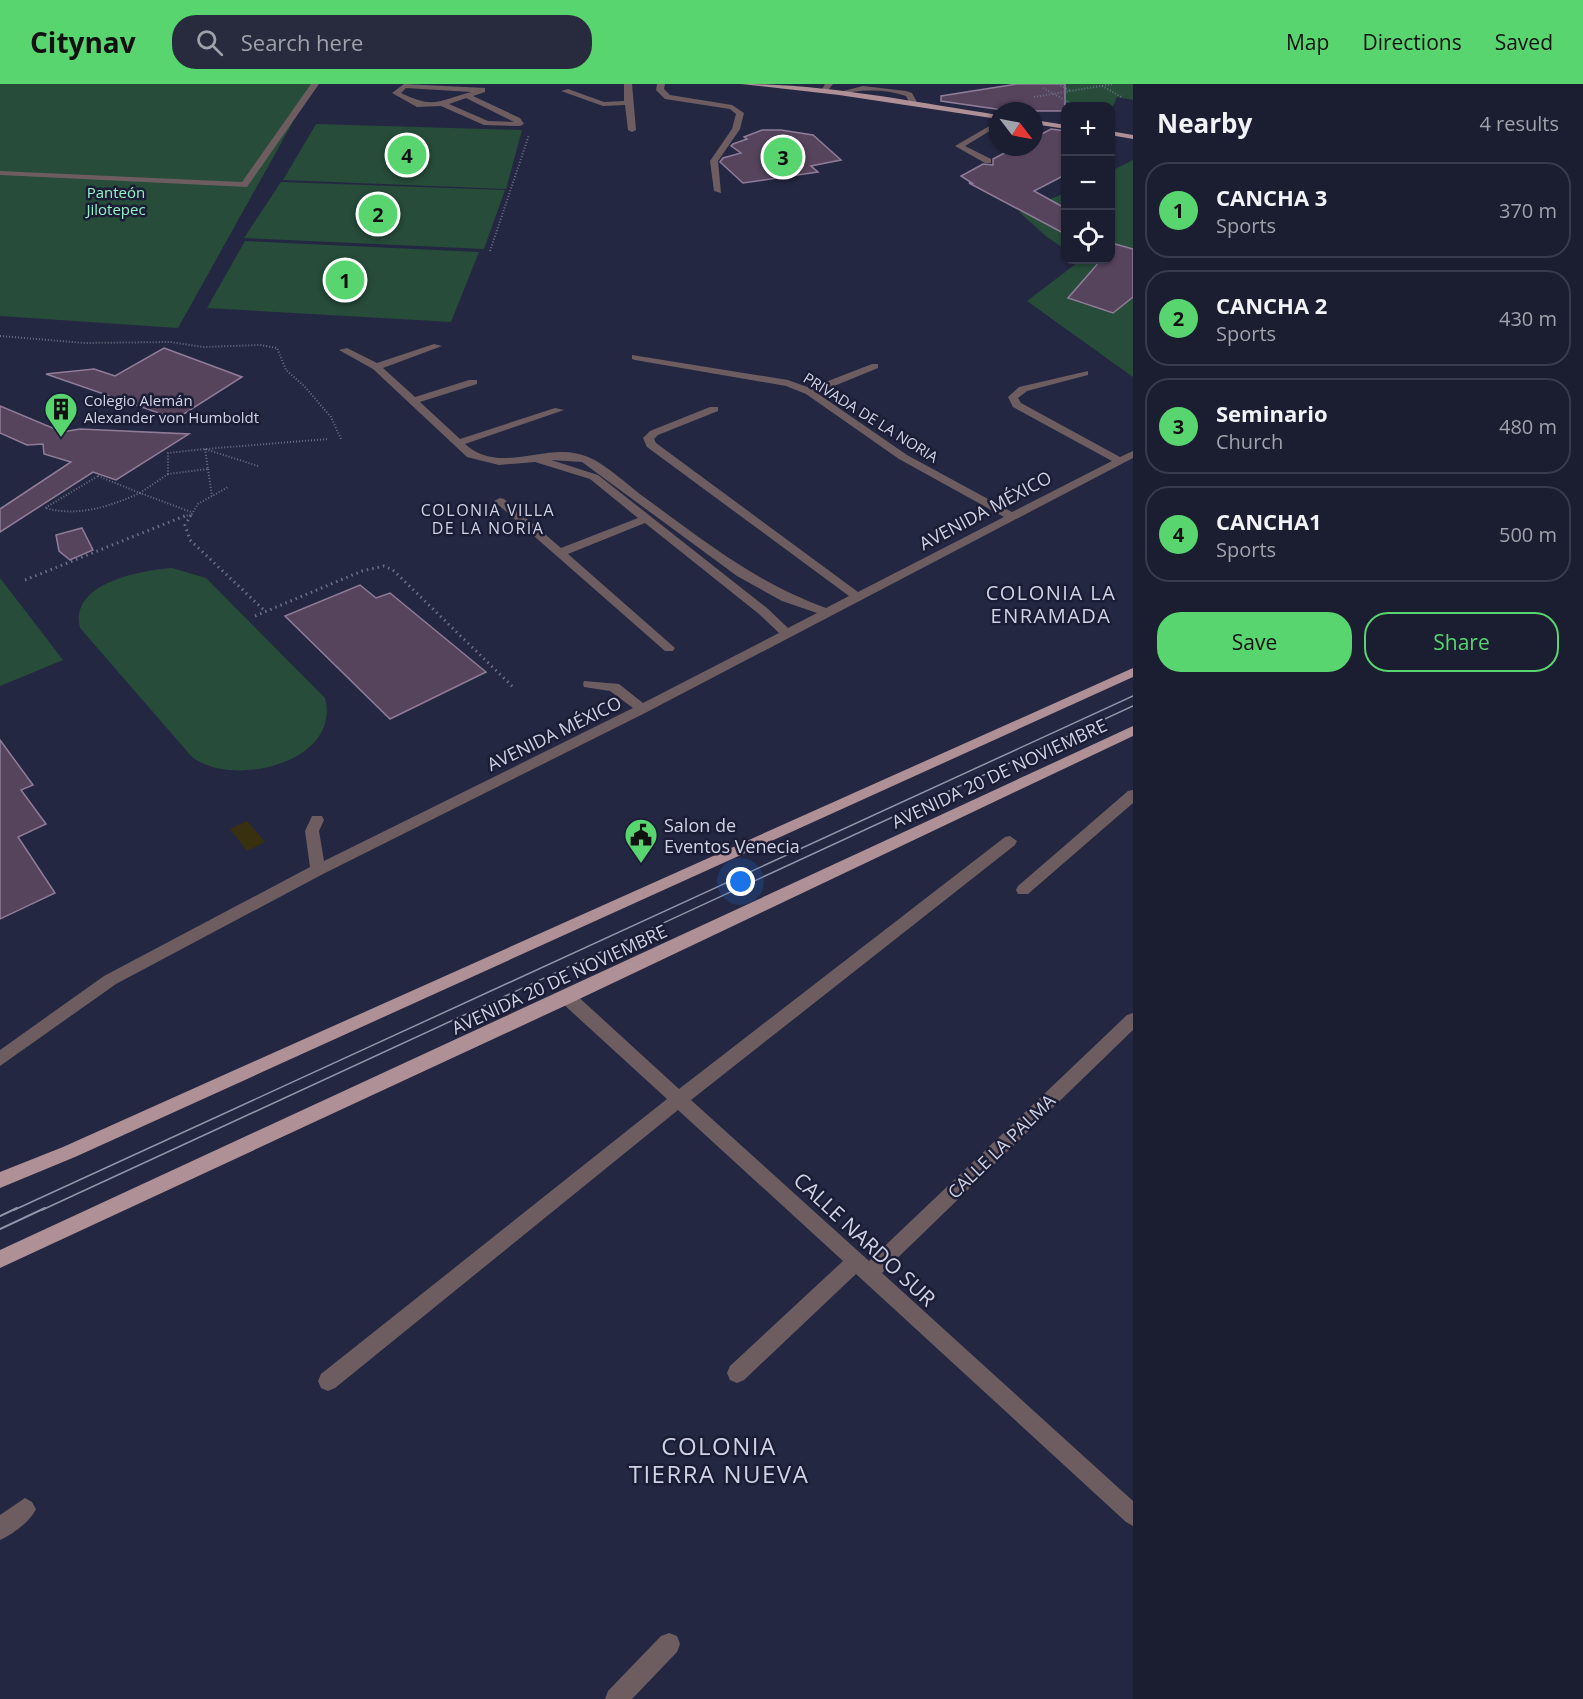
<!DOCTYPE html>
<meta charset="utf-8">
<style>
:root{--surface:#1b1d31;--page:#282a3d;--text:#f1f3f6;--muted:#a0a2ab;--line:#393b4d;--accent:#59d56f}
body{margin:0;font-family:"Open Sans",sans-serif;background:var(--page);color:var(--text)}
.controls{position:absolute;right:18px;top:18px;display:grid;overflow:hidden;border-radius:12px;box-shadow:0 2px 4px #0004}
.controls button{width:54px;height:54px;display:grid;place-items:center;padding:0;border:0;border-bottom:2px solid var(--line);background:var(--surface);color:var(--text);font:30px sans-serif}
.compass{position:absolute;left:989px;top:18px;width:54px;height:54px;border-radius:50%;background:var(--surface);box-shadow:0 2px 4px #0004;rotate:122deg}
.you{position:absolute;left:741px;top:798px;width:21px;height:21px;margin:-15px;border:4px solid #fff;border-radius:50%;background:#1a73e8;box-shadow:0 0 0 9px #1a73e833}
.badge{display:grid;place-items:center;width:39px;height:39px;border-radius:50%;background:var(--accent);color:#111;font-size:20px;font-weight:700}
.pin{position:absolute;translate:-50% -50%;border:3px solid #fff;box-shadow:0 2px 6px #0006}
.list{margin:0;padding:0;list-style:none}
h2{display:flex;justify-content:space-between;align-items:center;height:78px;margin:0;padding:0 24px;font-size:26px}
h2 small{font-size:20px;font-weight:400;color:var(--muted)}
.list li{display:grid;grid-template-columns:39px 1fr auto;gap:18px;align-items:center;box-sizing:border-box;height:96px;margin:0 12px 12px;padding:0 12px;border:2px solid var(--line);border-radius:24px}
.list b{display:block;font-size:22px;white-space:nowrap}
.list p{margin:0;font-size:20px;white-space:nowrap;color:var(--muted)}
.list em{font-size:20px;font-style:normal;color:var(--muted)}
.actions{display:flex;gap:12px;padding:18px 24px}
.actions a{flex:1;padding:14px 0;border:2px solid var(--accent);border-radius:24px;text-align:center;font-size:21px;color:var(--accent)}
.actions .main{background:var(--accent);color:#111}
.icon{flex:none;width:33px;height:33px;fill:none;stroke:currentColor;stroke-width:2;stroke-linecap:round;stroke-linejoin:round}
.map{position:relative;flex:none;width:1133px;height:1615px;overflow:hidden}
header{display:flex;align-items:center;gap:36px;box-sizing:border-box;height:84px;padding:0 30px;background:var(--accent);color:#111}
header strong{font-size:28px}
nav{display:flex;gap:33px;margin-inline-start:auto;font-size:21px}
.search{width:420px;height:54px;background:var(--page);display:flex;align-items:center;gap:15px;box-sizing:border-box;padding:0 21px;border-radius:24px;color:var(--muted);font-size:22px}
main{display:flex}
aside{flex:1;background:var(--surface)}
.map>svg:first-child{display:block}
.green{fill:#274c3a}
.sand{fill:#393010}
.building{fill:#56445d;stroke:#907c99;stroke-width:1.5}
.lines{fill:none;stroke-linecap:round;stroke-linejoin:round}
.path-far1{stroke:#6c6f85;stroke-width:2;stroke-dasharray:1 2;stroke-linecap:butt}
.path{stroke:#6c6f85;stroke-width:3;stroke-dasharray:1.5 4;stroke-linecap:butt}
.minor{fill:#6d5d61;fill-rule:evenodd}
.major{fill:#b09097;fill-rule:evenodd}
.tram-far1{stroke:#9295a9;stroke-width:1.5}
.tram{stroke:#9295a9;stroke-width:2}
.labels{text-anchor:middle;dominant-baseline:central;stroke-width:5;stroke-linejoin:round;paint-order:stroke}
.far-park-label{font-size:15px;fill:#95f2c2;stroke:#1b1d36}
.far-poi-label{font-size:15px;fill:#cfd2e3;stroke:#1b1d36;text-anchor:start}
.far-street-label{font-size:15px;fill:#cfd2e3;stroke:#1b1d36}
.far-neighbourhood-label{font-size:16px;letter-spacing:1.5px;fill:#cfd2e3;stroke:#1b1d36}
.street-label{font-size:18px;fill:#cfd2e3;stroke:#1b1d36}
.poi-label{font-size:18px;fill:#cfd2e3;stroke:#1b1d36;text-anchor:start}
.neighbourhood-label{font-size:20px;letter-spacing:1.5px;fill:#cfd2e3;stroke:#1b1d36}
.near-street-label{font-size:21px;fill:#cfd2e3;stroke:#1b1d36}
.near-neighbourhood-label{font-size:24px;letter-spacing:1.5px;fill:#cfd2e3;stroke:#1b1d36}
</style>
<header>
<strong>Citynav</strong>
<div class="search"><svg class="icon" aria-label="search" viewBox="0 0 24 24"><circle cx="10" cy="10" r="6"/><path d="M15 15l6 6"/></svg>Search here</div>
<nav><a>Map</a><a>Directions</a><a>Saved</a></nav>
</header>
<main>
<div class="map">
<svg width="1133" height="1615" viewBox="0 0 1133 1615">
<rect width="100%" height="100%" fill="#242741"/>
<g class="green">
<polygon points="0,0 314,0 178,244 0,232"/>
<polygon points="1012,0 1133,0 1133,16 1117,13 1111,26 1110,22 1089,22 1035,14"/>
<polygon points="316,40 522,46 506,105 283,96"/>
<polygon points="1133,76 1133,293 1027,217 1081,176 1110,176 1111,87"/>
<polygon points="281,98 505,106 484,165 244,154"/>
<polygon points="1065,109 1065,165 1047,153 1019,128"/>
<polygon points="245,157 479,168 451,238 207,224"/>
<path d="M172 484 206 494 325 614C342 678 233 705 192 673L80 544C68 499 142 486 172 484Z"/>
<polygon points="0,494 63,576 0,602"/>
</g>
<polygon class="sand" points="247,737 265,758 247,767 230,745"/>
<g class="building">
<polygon points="1017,0 1065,0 1065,27 1010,27 941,17 941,12"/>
<polygon points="1051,45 1065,47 1065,91 1034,107 1065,124 1065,150 969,99 972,99 961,92 983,80 993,81 993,75 1016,63 1034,63 1034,54"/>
<polygon points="762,46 781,46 813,51 841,76 811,82 818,88 743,99 720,78 723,74 741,69 731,62 733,60 747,55 744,53"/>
<polygon points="1115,160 1133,165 1133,213 1113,229 1068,214 1101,176 1110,176 1110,165"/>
<polygon points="164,264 242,293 176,335 46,290 94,285 115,292"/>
<polygon points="0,322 62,348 80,345 189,350 116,396 93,388 0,448 0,425 71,378 44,370 43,360 27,361 0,349"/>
<polygon points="82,444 93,466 70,476 59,467 56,451"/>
<polygon points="360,501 376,514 390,509 486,588 390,635 285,532"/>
<polygon points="0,656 33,701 21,706 46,740 18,753 55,809 0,835"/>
</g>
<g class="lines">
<g class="path-far1">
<polyline points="1058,0 1071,7"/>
<polyline points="1102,2 1123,14"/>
<polyline points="1043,4 1070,19"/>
<polyline points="1034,13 1113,0"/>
<polyline points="490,167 529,51"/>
<polyline points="0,252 85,259 170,258 203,263 260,261 277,264 286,286 304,302 331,333 341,355"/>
<polygon points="205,365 208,385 168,390 168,369"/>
<polyline points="258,382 205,365 328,355"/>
<polyline points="208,385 212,412"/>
<polyline points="168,390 140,409 191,428"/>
<path d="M98 392 140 409C109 423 78 433 45 424Z"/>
<polyline points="184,433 188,431"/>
<polyline points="190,433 198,420 228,403"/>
</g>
<g class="path">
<polyline points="191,431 185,441 190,456 266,528"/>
<polyline points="25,496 187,431"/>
<polyline points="255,532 362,487 384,482 393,486 515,605"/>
</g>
<g class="minor">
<polygon points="311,0 319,0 247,103 0,91 0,87 242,98"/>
<path d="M404 0 485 4V8L473 12 520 34 524 40 520 42 484 41 441 22 417 23 392 9ZM406 4 471 8C438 17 434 25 401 9ZM466 14 514 38 488 37 449 20Z"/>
<polygon points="624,0 632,0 636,46 632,48 628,46 625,21 603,22 561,7 568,5 604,18 624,17"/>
<polygon points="657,0 665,0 664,5 670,11 732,21 744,29 740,45 718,77 721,109 714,107 710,77 732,45 736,30 730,25 665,15 656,6"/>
<polygon points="825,0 833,0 826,9 820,9"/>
<path d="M863 2 906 7 912 9 918 20 911 22 906 12C884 5 861 5 839 11L835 9Z"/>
<polygon points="998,37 998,42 965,62 991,75 991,79 985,79 955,62"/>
<path d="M434 260 442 262 383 284 415 313 469 296H477V300L420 318 460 355 555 324 564 326 465 360C501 393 549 355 588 373 606 380 631 404 648 416 707 459 757 499 826 524L849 512 647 363 643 354 650 347 710 323H718V327L658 351 654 355 656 359 858 508 1004 433 899 375 806 310 786 302 635 276 632 275V271L788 296 810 304 872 280H878V284L817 309 907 371 1012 428 1112 377 1013 323 1008 313 1019 303 1088 287V291L1027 307 1018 314 1021 319 1120 373 1133 367V374L647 628 323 790 116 900 0 982V966L104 892 310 783 305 747 312 732H322L324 736 319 747 324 777 633 624 610 607 584 603 583 600 584 597 619 600 643 619 779 549 759 530 645 439 568 470 675 564 673 567H665L494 417 500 414 504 415 561 464 638 434 590 395 535 378 499 381 467 373 373 285 339 266 347 264 377 279ZM551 376 582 378 737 492 782 517 817 529 788 544 767 524 598 391Z"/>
<polygon points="1133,706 1133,719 1028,810 1018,810 1016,806 1018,802 1128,707"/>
<polygon points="1010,752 1017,757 1015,761 691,1016 869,1177 1127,931 1133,929 1133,946 882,1189 1133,1417 1133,1442 1126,1438 856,1190 744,1296 737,1299 730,1296 727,1289 730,1282 843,1177 678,1026 335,1304 328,1307 321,1304 318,1297 321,1290 667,1015 561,918 559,913 561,908 567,907 573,908 679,1005 1005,753"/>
<path d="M25 1414 32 1418 36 1425C30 1438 13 1450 0 1456V1431Z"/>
<polygon points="669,1549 677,1552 680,1560 677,1568 632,1615 605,1615 608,1607 661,1552"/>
</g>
<g class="major">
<path d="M741 0C827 0 913 18 998 31V35L839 11Z"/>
<polygon points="1034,36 1066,41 1066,45 1034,40"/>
<polygon points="1110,47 1133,51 1133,55 1110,51"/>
<polygon points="1133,584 1133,593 75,1073 0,1104 0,1088 63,1063"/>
<polygon points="1133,642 1133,652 573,918 0,1184 0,1166"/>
</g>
<g class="tram-far1">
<polyline points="14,1126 1133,612"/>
<polyline points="42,1126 1133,622"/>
</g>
<g class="tram">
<polyline points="0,1132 17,1124"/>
<polyline points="0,1145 45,1124"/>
</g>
</g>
<defs>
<symbol id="building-pin" viewBox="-11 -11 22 30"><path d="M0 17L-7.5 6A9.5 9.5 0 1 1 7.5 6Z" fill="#59d56f" stroke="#1b1d36"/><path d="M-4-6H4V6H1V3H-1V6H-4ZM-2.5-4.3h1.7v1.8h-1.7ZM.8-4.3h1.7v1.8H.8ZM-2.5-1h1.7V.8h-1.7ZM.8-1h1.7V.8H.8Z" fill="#111"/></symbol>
<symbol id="civic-pin" viewBox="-11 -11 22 30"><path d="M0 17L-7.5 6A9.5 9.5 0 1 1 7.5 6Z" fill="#59d56f" stroke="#1b1d36"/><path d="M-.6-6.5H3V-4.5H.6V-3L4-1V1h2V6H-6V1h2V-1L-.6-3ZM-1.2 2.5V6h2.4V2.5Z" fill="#111"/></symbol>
</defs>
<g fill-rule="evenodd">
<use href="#building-pin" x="42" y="306" width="38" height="52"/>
<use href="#civic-pin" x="622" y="732" width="38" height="52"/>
</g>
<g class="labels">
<g class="far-park-label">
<text x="116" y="108">Panteón<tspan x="116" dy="17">Jilotepec</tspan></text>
</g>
<g class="far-poi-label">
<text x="84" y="316">Colegio Alemán<tspan x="84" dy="17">Alexander von Humboldt</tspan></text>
</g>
<g class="far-street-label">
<text transform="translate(871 333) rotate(32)">PRIVADA DE LA NORIA</text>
</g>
<g class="far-neighbourhood-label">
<text x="488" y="426">COLONIA VILLA<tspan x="488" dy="18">DE LA NORIA</tspan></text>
</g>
<g class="street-label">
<text transform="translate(985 426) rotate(-28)">AVENIDA MÉXICO</text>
<text transform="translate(554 649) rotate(-26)">AVENIDA MÉXICO</text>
<text transform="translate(999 689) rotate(-25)">AVENIDA 20 DE NOVIEMBRE</text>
<text transform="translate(559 895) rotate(-25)">AVENIDA 20 DE NOVIEMBRE</text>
<text transform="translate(1001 1062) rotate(-44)">CALLE LA PALMA</text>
</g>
<g class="poi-label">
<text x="664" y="741">Salon de<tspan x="664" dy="21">Eventos Venecia</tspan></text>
</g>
<g class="neighbourhood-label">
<text x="1051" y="508">COLONIA LA<tspan x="1051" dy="23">ENRAMADA</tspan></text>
</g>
<g class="near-street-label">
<text transform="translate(865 1155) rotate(43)">CALLE NARDO SUR</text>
</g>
<g class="near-neighbourhood-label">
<text x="719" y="1361">COLONIA<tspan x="719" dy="28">TIERRA NUEVA</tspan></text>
</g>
</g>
</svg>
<div class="controls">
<button>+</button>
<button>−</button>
<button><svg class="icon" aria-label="locate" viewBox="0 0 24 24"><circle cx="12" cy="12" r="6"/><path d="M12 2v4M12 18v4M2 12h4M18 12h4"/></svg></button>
</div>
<svg class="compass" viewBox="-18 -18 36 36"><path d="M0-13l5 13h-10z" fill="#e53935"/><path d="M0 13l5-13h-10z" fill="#a0a2ab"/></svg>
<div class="you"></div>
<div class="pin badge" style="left:345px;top:196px">1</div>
<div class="pin badge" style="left:378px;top:130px">2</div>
<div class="pin badge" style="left:783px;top:73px">3</div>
<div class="pin badge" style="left:407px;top:71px">4</div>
</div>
<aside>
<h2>Nearby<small>4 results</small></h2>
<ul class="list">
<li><span class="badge">1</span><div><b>CANCHA 3</b><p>Sports</p></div><em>370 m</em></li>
<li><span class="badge">2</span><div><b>CANCHA 2</b><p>Sports</p></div><em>430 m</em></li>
<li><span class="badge">3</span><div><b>Seminario</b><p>Church</p></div><em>480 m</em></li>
<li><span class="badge">4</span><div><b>CANCHA1</b><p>Sports</p></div><em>500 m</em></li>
</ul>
<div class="actions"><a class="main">Save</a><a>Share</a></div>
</aside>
</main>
